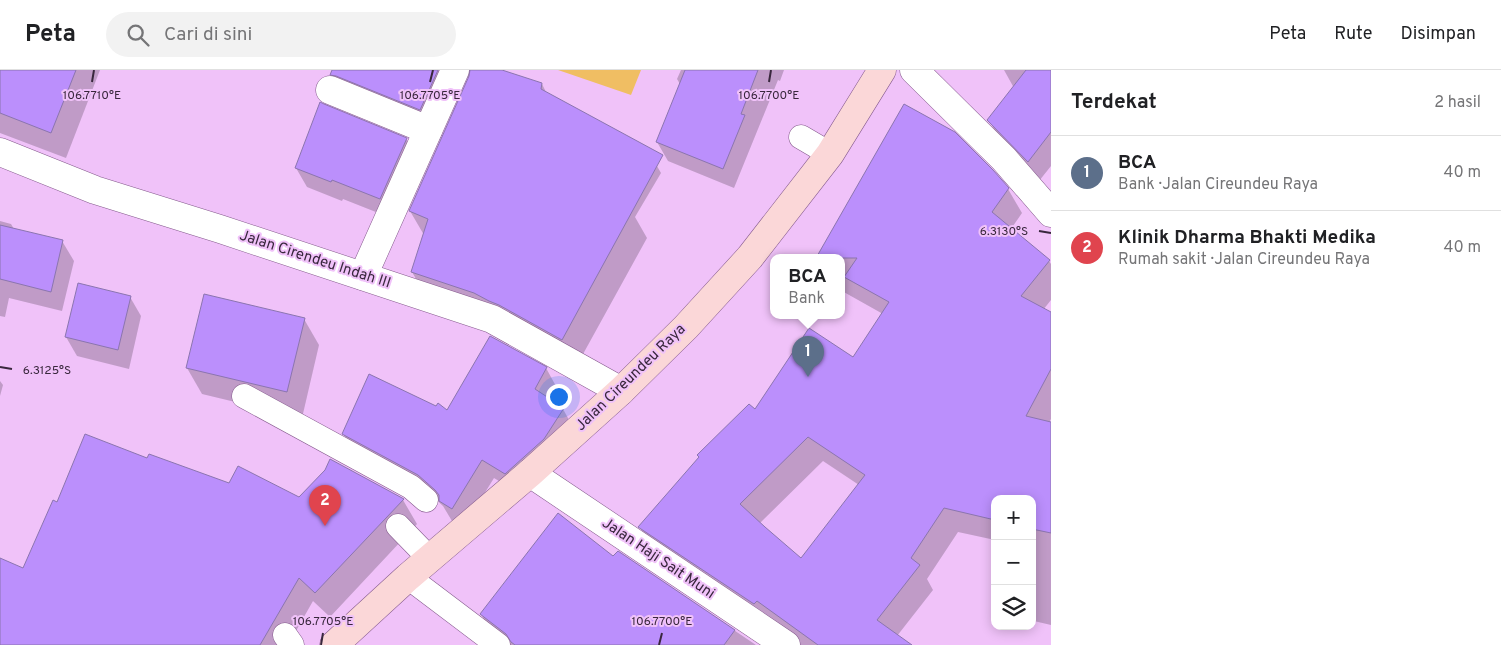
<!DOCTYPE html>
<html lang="id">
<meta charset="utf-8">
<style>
:root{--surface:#fff;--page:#f2f2f2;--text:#202124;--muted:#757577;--line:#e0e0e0;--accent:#2563eb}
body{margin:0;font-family:Overpass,sans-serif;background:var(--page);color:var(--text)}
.controls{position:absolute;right:15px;bottom:15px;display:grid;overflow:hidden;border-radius:10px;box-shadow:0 2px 12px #0003}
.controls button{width:45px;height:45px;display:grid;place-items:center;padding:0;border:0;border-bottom:1px solid var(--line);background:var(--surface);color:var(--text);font:25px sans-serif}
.you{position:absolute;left:558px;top:326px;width:18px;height:18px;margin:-12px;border:4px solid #fff;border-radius:50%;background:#1a73e8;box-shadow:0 0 0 8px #1a73e833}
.badge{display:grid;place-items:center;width:32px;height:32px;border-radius:50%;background:var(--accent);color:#fff;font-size:16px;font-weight:700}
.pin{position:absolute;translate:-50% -41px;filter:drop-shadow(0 1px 2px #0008)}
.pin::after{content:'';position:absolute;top:26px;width:18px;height:15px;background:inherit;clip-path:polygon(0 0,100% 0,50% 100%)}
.popup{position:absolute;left:770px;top:184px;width:75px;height:65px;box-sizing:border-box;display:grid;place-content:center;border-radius:10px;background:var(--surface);filter:drop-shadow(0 1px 4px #0005);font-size:16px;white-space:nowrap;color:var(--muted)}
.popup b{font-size:19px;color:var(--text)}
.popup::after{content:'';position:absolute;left:50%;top:100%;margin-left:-10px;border:10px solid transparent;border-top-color:var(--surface)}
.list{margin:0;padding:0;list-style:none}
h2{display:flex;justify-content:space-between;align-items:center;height:65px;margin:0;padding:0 20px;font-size:21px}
h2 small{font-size:16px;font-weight:400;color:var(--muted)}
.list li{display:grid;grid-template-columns:32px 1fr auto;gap:15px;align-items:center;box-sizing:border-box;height:75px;padding:0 20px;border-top:1px solid var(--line)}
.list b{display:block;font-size:19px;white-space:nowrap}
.list p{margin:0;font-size:16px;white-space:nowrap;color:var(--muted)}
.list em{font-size:16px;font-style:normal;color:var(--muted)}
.icon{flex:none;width:28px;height:28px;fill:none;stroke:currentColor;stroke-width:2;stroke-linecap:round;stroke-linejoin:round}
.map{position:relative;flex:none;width:1051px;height:575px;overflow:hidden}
header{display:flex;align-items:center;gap:30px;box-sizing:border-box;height:70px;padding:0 25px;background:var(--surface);border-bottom:1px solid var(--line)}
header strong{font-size:24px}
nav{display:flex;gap:28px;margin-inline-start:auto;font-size:18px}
.search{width:350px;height:45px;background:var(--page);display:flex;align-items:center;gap:12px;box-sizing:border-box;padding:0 18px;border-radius:28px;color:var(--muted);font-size:19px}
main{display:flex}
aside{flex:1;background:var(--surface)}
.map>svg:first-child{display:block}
.green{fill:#f0be63}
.shadow{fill:#0003;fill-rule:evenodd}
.building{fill:#bb8ffc;stroke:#8b75af;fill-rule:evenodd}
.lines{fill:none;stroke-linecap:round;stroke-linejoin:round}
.service-casing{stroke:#855b8d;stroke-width:25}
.minor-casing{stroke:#855b8d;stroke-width:29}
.tertiary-casing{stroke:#855b8d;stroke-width:29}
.secondary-casing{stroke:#855b8d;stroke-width:29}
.service{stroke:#fff;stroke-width:24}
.minor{stroke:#fff;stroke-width:28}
.tertiary{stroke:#fff;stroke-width:28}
.secondary{stroke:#fbd7d8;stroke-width:28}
.ticks{fill:none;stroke:#39273d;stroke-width:2}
.labels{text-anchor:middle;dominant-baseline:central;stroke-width:4;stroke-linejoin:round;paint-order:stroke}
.street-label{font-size:15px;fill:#39273d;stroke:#f0c2f9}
.ticks-label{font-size:12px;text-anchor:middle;fill:#39273d;stroke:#f0c2f9;stroke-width:4;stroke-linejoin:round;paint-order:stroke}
</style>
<header>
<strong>Peta</strong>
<div class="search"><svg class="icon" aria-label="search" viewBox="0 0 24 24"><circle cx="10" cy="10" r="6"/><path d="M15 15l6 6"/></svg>Cari di sini</div>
<nav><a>Peta</a><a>Rute</a><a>Disimpan</a></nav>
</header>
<main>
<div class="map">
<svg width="1051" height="575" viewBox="0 0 1051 575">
<rect width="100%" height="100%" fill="#f0c2f9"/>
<polygon class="green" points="558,0 641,0 631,25"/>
<g class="shadow">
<polygon points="0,0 100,0 66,88 0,63"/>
<polygon points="335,0 498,0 542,14 547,24 646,77 661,103 635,147 647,168 577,295 427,228 412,202 424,165 410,141 470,7 459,10 433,62 346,28 333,5"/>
<polygon points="681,0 784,0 780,11 778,10 734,118 668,91 657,72 680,14 677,9"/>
<polygon points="1004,0 1051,0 1051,96 1039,111 1000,70 989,50 1014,18"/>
<polygon points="323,35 406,69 418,89 391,148 343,129 342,131 307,117 296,98"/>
<path d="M904 35 1008 119 1022 143 1011 159 1049 191 1051 194V230L1043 240 1051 244V349L1049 353H1051V555L1034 551 1032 548V429H995V470L958 462 927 509 933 520 897 566 906 575H793L654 481 640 457 755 341 853 289 883 244 842 221V188H817ZM823 391 859 415 801 490 759 454Z"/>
<polygon points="0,151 11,154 14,159 62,171 74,191 62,241 9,228 5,247 0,246"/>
<polygon points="130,227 141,246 129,299 77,286 66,267"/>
<polygon points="304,249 319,275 302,348 202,324 187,298"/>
<polygon points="546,298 557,318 550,331 563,339 574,359 517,422 494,408 463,458 452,451 443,436 430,424 354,383 343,363 437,337 448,341"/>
<polygon points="0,311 3,315 0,326"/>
<polygon points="148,390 230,415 299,429 326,401 331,390 403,430 417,454 330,547 313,531 288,575 0,575 0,489 24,500 58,434"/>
<polygon points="618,482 756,575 504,575 496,569 481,544 614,488"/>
</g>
<g class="building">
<polygon points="0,0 76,0 51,63 0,43"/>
<polygon points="332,0 438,0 420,40 336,6 330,5"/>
<polygon points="470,0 502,0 542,13 541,19 663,85 562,270 499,235 489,231 474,223 411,202 428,149 409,141 469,6"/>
<polygon points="685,0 758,0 741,44 745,45 723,99 656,72"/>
<polygon points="1026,0 1051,0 1051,62 1028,92 987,50"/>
<polygon points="320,32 324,34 407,68 380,129 332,110 331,112 295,98"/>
<path d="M904 34 955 62 993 100 1009 118 992 142 1050 190 1021 226 1051 242V299L1026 346 1051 352V463L1032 459V429H995V450L944 438 911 488 920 495 877 550 912 575H818L757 531 754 534 638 457 699 387 697 385 749 334 755 339 809 258 853 287 889 232 844 207 857 188H816ZM808 367 865 405 801 488 765 457 740 434Z"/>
<polygon points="0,155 63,170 51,222 0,209"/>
<polygon points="78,213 131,226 118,280 65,267"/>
<polygon points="204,224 305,248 287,322 186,298"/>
<polygon points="490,266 547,297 535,319 564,338 544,369 505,404 482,390 452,439 439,431 439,425 435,420 418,405 342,364 369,304 436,336 438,333 447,340"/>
<polygon points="85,364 147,388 149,384 229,413 238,396 299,427 325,400 330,389 404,429 315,523 299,508 260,575 0,575 0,488 23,498 53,430 57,432"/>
<polygon points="558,443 613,486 618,481 735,560 724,575 515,575 511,572 506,564 480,544"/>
</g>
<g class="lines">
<defs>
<g id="service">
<polyline points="801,67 830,84"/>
<polyline points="244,326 411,417 426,430"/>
<polyline points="398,456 430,489"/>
<polyline points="408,507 498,575"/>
<polyline points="285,565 292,575"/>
</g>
<g id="minor">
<polyline points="330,20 428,60"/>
<polyline points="0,82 95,120 220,159 492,249 621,321"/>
<polyline points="363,206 455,0"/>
<polyline points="530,403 786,575"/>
</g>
<polyline id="tertiary" points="914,0 1004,89 1051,143"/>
<polyline id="secondary" points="334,575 408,507 530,403 621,321 686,257 750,187 830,84 882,0"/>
</defs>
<use href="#service" class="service-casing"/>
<use href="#minor" class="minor-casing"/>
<use href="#tertiary" class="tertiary-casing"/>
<use href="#secondary" class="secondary-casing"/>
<use href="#service" class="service"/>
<use href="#minor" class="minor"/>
<use href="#tertiary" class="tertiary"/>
<use href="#secondary" class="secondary"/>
</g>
<path class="ticks" d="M92 12 94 0M430 12 433 0M769 12 771 0M1039 161 1051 163M0 297 12 299M321 575 323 563M659 575 662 563"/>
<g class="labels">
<g class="street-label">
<text transform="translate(315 190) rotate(18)">Jalan Cirendeu Indah III</text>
<text transform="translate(631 308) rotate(-44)">Jalan Cireundeu Raya</text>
<text transform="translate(658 489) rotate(34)">Jalan Haji Sait Muni</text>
</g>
</g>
<g class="ticks-label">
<text x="92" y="29">106.7710°E</text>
<text x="430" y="29">106.7705°E</text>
<text x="769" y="29">106.7700°E</text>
<text x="1004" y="165">6.3130°S</text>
<text x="47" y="304">6.3125°S</text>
<text x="323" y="555">106.7705°E</text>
<text x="662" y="555">106.7700°E</text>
</g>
</svg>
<div class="controls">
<button>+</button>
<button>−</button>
<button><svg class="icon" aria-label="layers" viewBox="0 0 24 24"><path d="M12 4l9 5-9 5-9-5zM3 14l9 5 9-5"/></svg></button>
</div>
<div class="you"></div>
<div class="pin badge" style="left:808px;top:307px;background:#5c6f8a">1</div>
<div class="popup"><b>BCA</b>Bank</div>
<div class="pin badge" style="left:325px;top:456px;background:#e0444e">2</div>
</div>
<aside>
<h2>Terdekat<small>2 hasil</small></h2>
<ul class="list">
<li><span class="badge" style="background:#5c6f8a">1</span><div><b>BCA</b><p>Bank · Jalan Cireundeu Raya</p></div><em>40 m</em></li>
<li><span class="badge" style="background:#e0444e">2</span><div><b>Klinik Dharma Bhakti Medika</b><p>Rumah sakit · Jalan Cireundeu Raya</p></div><em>40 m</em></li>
</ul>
</aside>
</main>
